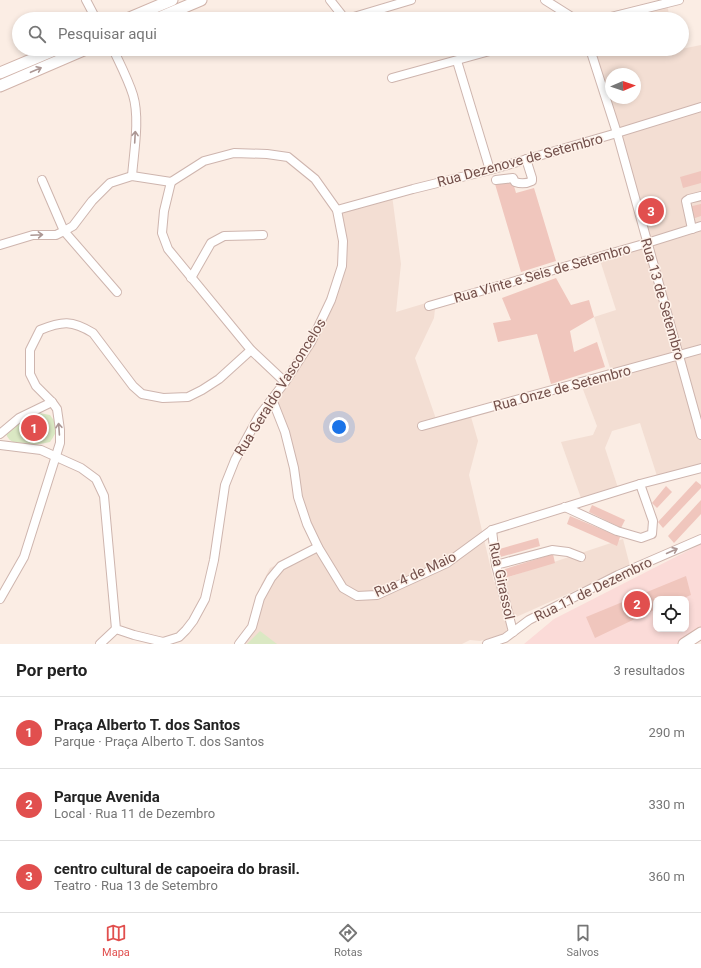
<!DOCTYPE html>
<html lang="pt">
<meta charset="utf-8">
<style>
:root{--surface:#fff;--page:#f6f6f6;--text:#222;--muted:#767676;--line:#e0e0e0;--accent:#e14f4e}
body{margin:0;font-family:Roboto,sans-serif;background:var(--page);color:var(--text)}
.controls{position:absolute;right:12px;bottom:12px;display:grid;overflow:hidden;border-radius:8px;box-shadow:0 2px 6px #0003}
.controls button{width:36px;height:36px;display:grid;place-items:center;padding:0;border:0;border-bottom:1px solid var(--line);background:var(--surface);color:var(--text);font:20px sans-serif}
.compass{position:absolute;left:605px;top:68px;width:36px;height:36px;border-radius:50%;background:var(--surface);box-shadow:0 2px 6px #0003;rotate:88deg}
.you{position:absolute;left:339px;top:427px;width:14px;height:14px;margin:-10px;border:3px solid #fff;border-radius:50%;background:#1a73e8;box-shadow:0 0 0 6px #1a73e833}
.badge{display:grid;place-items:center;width:26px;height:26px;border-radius:50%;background:var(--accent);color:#fff;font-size:13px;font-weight:700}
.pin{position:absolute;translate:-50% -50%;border:2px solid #fff;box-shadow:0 1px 4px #0006}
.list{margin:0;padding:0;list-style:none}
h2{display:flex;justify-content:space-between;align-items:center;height:52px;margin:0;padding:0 16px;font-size:17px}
h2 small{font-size:13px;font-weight:400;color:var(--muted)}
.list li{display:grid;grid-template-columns:26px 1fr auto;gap:12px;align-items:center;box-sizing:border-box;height:72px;padding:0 16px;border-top:1px solid var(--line)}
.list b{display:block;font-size:15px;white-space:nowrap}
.list p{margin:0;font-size:13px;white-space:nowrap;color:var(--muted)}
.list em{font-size:13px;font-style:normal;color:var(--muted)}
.icon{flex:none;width:22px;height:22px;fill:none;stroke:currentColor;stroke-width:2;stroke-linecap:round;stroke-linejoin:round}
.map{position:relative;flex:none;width:701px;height:644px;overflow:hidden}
.search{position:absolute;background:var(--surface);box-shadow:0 2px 6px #0003;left:12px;right:12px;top:12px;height:44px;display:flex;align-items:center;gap:10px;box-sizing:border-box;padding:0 14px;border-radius:22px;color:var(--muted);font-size:15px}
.sheet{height:268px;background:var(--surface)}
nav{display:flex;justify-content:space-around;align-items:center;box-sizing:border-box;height:56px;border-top:1px solid var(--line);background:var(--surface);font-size:11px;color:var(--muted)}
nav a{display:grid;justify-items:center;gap:2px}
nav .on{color:var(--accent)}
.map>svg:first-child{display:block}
.residential{fill:#f3ded3;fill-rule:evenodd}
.commercial{fill:#fbdbd8;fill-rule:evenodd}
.green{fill:#dae8c3}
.building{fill:#f0c6bd}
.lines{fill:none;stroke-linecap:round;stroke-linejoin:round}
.minor-casing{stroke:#ceb5ae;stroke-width:10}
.secondary-casing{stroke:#d1b4ab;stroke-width:13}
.minor{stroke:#fff;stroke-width:8}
.secondary{stroke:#fff;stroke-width:11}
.oneway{stroke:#ab9693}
.labels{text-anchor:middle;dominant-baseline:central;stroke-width:3;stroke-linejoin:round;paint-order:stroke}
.street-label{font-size:14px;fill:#73504b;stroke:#fef2ea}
</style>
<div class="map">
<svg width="701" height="644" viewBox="0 0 701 644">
<rect width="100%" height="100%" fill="#fbede4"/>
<g class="residential">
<polygon points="661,0 666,0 670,19 580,19"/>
<path d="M701 45V467L657 476 640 423 612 431 605 448 618 488 581 498 561 442 593 435 597 426 579 379 611 371 594 317 616 310 598 254 645 242 589 49H676V50ZM611 74H635V98H611Z"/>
<polygon points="392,195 401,264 396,312 436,300 434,318 415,358 436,419 469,410 478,441 469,475 494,582 623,539 630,566 514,618 504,634 480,641 470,640 462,644 247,644 244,642 255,627 261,585 270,568 313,548 297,502 296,478 272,396 302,351 335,284 339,253 340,209"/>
</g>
<path class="commercial" d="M701 544V628L677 644H524L554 619ZM656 599H686V629H656Z"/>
<g class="green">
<path d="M39 413 50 415C59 427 58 430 50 442 37 445 12 450 6 434L13 425Z"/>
<polygon points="260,631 277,644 247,644"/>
</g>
<g class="building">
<polygon points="701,171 701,183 683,188 680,177"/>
<polygon points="512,179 516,193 534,188 556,261 521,272 495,184"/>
<polygon points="701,204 701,216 692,219 688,207"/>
<polygon points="660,206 661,212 641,216 641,210"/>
<polygon points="556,278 571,305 589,300 594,317 570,331 574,352 597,342 605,367 551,384 537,334 498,342 493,323 511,320 502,298"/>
<polygon points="696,481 701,485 701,488 663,528 658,522"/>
<polygon points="666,486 672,492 657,508 652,503"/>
<polygon points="701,500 701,514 674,543 668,536"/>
<polygon points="592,505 625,520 621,528 589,512"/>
<polygon points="570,516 620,537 617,546 567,524"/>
<polygon points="538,538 540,546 497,558 496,550"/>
<polygon points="553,554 555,563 501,579 502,570"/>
<polygon points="686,576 691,595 681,599 656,599 656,609 595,638 586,617"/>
</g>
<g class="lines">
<defs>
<g id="minor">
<polyline points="86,0 96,19"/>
<polyline points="330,0 345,19"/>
<polyline points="545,0 575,19"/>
<polyline points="347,19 411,0"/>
<polyline points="603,19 679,0"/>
<path d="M113 49C120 64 128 79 133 95 140 118 134 151 132 176"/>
<polyline points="590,49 617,133 701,435"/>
<polyline points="457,61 490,170"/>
<polyline points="392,78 497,49"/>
<polyline points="42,180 64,231 117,292"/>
<path d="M496 180 513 178 515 182C521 184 526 184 532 181V178L526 159"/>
<polyline points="171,182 164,211 162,233 168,249 251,350 285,382"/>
<polyline points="337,210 413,189 490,170 617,133 701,107"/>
<polyline points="692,229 686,201 689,199 701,196"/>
<polyline points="0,245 33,235 56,235 64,231 73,226 92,201 110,183 132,176 171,182 204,161 234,153 267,154 288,157 315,179 337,210 343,241 342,266 331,300 311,342 285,382 259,416 235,460 225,485 214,560 205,599 193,621 186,630 179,637 163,642 134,635 116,629 104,496 96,479 81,468 41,450 0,445"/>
<polyline points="191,278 211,243 224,236 263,235"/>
<polyline points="429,306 647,243 701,226"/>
<polyline points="272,399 285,432 294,468 298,497 307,524 318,547 343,588 357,596 377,595 447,563 492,530 640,484 701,468"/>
<polyline points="422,426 701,349"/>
<polyline points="0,434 19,418 52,402"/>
<polyline points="565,507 617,531 641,538 652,534 653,521 640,484"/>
<polyline points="492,530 496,565 513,632"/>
<polyline points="496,565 552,550 568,552 581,557"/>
<path d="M0 599 24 557 60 443V430L57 409 52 402 36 386 30 374V350L40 330C62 321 72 320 93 333L133 386 142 394 163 398 188 397 202 390 219 379 251 350"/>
<polyline points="100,644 116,629"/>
<polyline points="239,644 252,627 260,598 271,578 281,566 318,547"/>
<polyline points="487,644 505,638 529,620 618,575 701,539"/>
</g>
<g id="secondary">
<polyline points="127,19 172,0"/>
<polyline points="156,19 201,0"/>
<polyline points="0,73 57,49"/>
<polyline points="0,86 86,49"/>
<polyline points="684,644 701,633"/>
</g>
</defs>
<use href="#minor" class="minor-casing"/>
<use href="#secondary" class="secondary-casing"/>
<use href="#minor" class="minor"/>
<use href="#secondary" class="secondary"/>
</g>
<defs><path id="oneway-shaft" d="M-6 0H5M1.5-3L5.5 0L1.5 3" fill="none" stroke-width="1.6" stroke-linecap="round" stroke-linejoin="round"/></defs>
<g class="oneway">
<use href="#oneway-shaft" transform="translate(36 70) rotate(-23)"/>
<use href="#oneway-shaft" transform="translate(135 137) rotate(-87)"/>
<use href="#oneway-shaft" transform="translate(37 235) rotate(-3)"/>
<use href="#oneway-shaft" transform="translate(59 429) rotate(-94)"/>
<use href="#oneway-shaft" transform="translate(672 551) rotate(-24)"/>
</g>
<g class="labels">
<g class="street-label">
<text transform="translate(520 160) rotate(-15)">Rua Dezenove de Setembro</text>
<text transform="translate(542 273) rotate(-16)">Rua Vinte e Seis de Setembro</text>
<text transform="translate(663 299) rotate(74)">Rua 13 de Setembro</text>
<text transform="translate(280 387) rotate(-58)">Rua Geraldo Vasconcelos</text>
<text transform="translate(562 388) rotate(-15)">Rua Onze de Setembro</text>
<text transform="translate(415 574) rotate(-25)">Rua 4 de Maio</text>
<text transform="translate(502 581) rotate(78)">Rua Girassol</text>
<text transform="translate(593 589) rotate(-26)">Rua 11 de Dezembro</text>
</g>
</g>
</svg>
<div class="controls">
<button><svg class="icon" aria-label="locate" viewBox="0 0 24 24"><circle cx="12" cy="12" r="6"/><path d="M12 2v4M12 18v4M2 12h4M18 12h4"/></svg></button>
</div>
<svg class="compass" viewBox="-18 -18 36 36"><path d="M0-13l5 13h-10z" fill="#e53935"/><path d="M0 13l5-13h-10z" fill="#767676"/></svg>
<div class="you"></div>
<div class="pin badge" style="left:34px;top:428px">1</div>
<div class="pin badge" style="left:637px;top:604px">2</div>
<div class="pin badge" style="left:651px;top:211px">3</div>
<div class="search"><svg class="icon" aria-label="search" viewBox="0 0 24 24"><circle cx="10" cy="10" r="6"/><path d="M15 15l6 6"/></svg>Pesquisar aqui</div>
</div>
<section class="sheet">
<h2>Por perto<small>3 resultados</small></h2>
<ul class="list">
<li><span class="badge">1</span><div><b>Praça Alberto T. dos Santos</b><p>Parque · Praça Alberto T. dos Santos</p></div><em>290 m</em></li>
<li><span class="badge">2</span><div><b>Parque Avenida</b><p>Local · Rua 11 de Dezembro</p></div><em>330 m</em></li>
<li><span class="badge">3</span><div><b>centro cultural de capoeira do brasil.</b><p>Teatro · Rua 13 de Setembro</p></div><em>360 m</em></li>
</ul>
</section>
<nav>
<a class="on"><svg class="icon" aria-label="map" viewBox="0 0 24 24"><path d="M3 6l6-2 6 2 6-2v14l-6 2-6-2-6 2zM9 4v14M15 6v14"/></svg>Mapa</a>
<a><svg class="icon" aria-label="directions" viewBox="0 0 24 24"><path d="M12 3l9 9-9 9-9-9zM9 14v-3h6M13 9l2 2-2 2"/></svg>Rotas</a>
<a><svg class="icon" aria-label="saved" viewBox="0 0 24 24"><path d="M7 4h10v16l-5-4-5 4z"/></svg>Salvos</a>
</nav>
